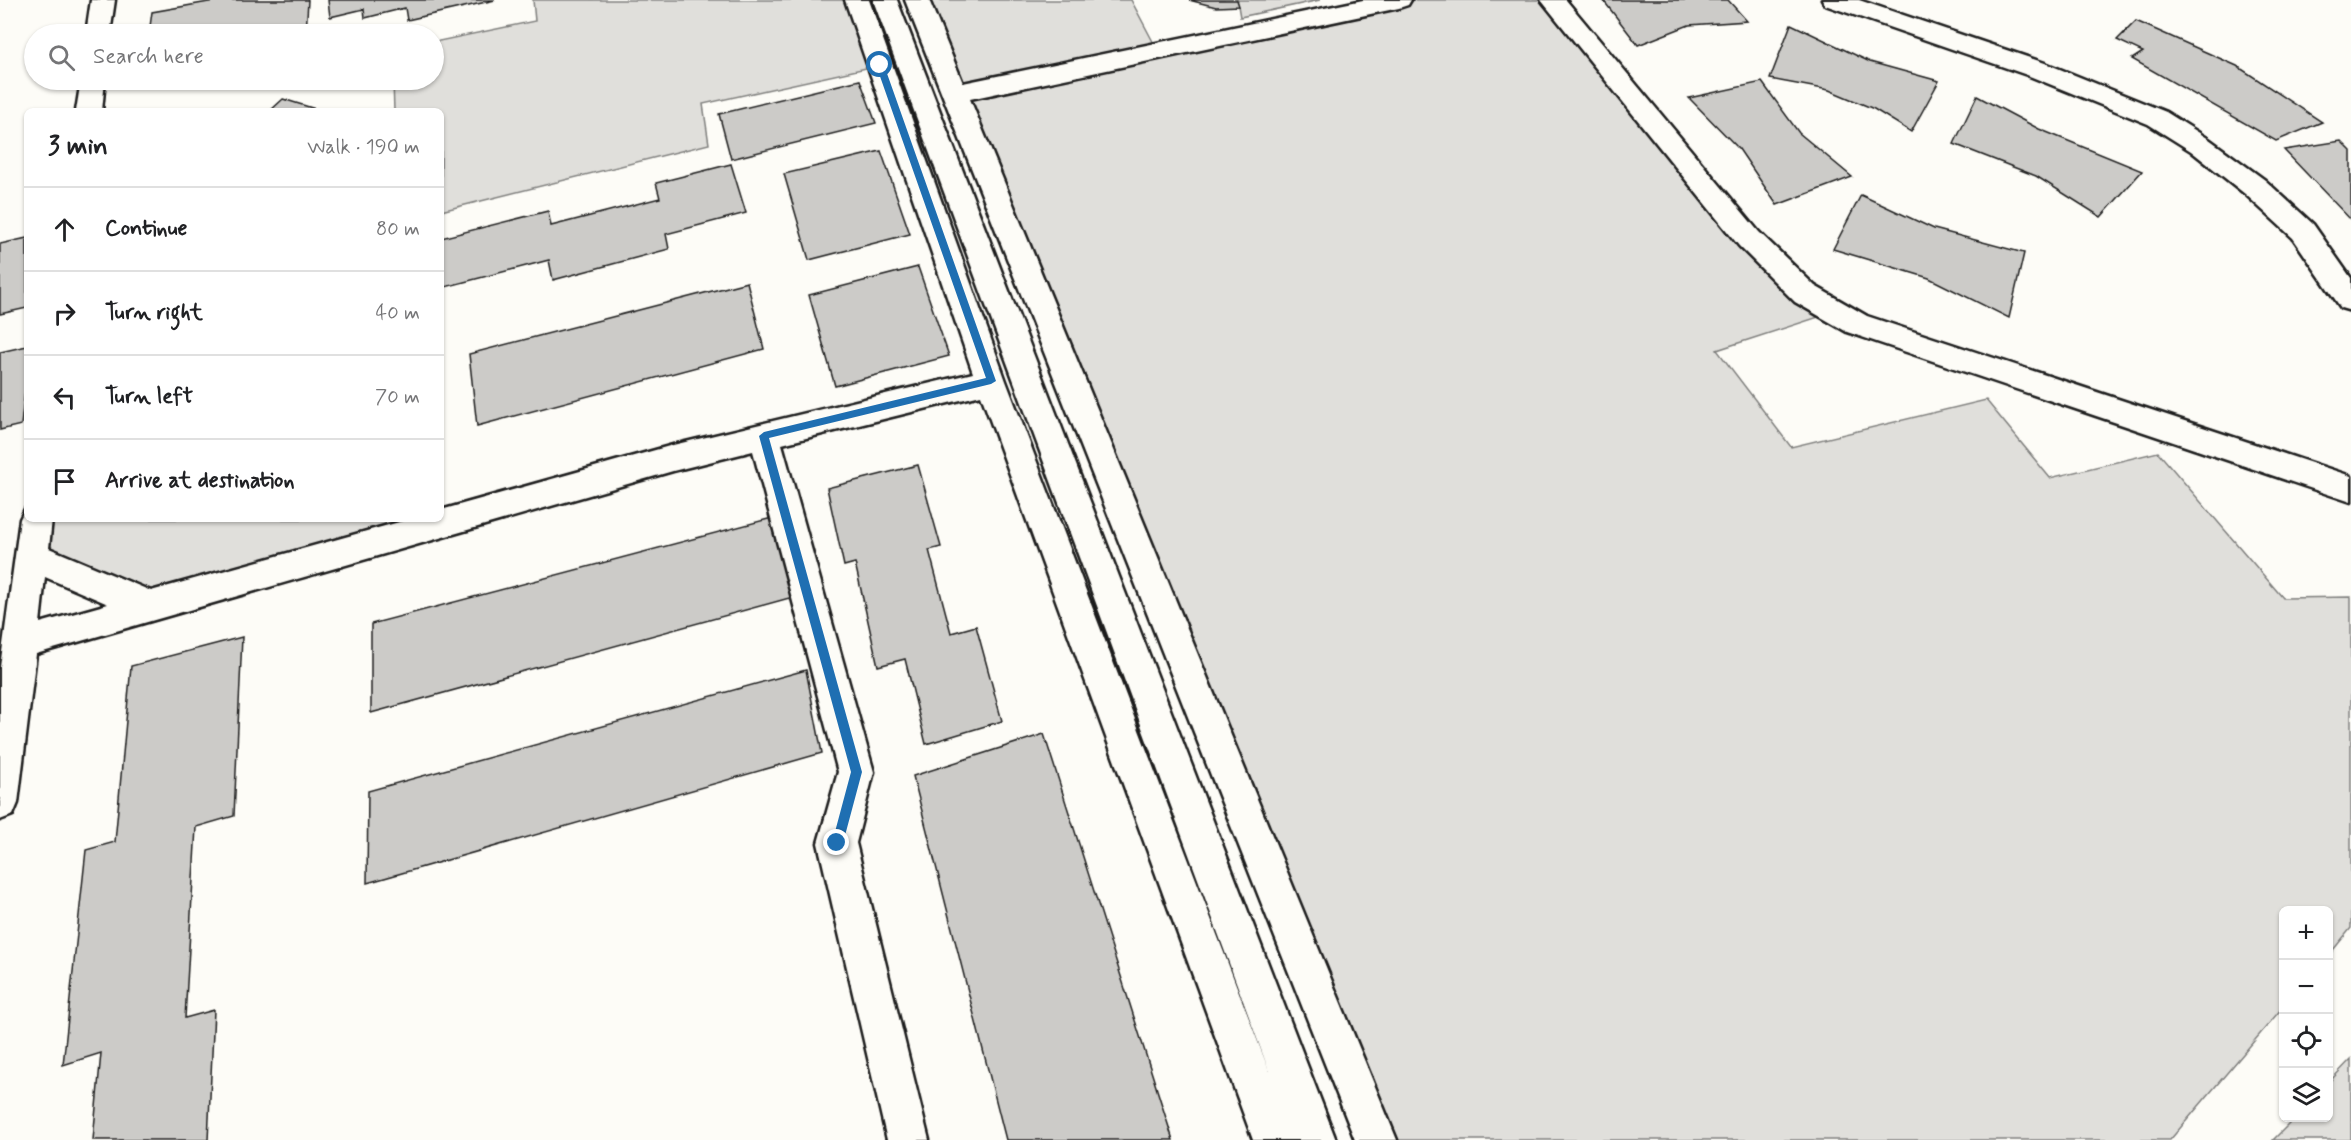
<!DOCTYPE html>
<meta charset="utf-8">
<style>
:root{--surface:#fff;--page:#f6f6f6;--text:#202124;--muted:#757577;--line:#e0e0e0}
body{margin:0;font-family:Mynerve,sans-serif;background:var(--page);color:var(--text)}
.controls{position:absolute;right:18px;bottom:18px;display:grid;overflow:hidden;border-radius:9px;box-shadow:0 2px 4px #0004}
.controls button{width:54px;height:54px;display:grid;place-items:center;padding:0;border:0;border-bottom:2px solid var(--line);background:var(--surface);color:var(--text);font:30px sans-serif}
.stop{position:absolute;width:18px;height:18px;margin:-14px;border:4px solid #1f6fb2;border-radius:50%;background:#fff}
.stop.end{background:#1f6fb2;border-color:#fff;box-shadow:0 2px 6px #0008}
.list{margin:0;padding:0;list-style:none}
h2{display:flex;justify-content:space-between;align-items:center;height:78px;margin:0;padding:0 24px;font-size:26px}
h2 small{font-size:20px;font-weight:400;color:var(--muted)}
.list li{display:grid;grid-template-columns:39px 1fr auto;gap:18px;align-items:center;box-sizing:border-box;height:84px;padding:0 24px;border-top:2px solid var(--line)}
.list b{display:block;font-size:22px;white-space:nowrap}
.list em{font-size:20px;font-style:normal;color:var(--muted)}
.icon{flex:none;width:33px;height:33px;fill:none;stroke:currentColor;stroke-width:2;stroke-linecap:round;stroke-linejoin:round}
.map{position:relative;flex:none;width:2351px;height:1140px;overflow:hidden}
.search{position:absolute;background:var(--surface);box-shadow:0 2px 4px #0004;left:24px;top:24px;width:420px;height:66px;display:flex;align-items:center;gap:15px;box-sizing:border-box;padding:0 21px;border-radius:33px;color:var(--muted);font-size:22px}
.panel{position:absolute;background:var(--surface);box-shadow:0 2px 4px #0004;left:24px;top:108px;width:420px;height:414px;border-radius:9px}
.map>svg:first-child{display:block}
.green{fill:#e0dfdb;stroke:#7e7e7c;stroke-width:1.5}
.building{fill:#cccbc8;stroke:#1c1c1c;stroke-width:1.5}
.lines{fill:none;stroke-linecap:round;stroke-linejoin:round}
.minor-casing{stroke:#1c1c1c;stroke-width:5}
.minor{fill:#fdfcf7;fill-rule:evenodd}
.route{fill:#1f6fb2}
</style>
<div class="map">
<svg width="2351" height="1140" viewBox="0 0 2351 1140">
<rect width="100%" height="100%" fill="#fdfcf7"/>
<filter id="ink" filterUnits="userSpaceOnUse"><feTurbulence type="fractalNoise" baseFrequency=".0167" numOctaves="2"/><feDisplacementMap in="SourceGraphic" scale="12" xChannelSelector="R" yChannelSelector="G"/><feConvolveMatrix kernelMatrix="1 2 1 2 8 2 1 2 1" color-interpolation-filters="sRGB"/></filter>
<g filter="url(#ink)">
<g class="green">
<polygon points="533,0 857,0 880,65 703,104 709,144 441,211 441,111 394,111 393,80 434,80 434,42 535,21"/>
<polygon points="917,0 1131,0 1158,51 1399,0 1553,0 1749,239 1834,312 1717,350 1791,447 1986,400 2050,478 2158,452 2283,598 2351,597 2351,928 2329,955 2328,910 2284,910 2283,1007 2170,1140 1376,1140"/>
<polygon points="1237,0 1320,0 1240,17"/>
<polygon points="36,519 440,519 149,606 32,556"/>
<polygon points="2351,1059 2351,1140 2273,1140 2295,1118 2328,1118 2329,1082"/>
</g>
<g class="building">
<polygon points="220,0 308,0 306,34 149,34 152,12"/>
<polygon points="328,0 495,0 407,20 405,8 365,18 364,9 330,17"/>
<polygon points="1189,0 1237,0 1239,6 1216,7"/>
<polygon points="1603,0 1728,0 1747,21 1689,25 1638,45"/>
<polygon points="2136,21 2237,66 2322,122 2276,141 2132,59 2143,52 2117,40"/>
<polygon points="1791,24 1870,62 1939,81 1911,132 1874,109 1829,90 1770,79"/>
<polygon points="860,80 876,123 731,159 719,114"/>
<polygon points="1762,82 1799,133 1852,177 1777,205 1739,149 1689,98"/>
<polygon points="1977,96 2039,129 2142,171 2101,217 2036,176 1954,144"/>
<polygon points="283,99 322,111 270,111"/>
<polygon points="2341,141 2351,151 2351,220 2284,150"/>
<polygon points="881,151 910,234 809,260 784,174"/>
<polygon points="731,164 746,213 666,234 669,249 553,280 549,260 441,288 441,238 548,211 551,226 660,198 656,183"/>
<polygon points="1861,195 1934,229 2024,253 2009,318 1929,278 1833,249"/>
<polygon points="27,238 27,308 0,314 0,244"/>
<polygon points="918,267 949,356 835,386 809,295"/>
<polygon points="747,282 764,349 477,426 469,354"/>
<polygon points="27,346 27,373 21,425 0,430 0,352"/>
<polygon points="918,465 941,547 929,550 951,633 976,626 1002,721 926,744 905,659 878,666 855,563 844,566 827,488"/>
<polygon points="776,517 793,597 371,713 371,624"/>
<polygon points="242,637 234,816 196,827 185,1018 214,1010 208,1140 93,1140 101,1053 63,1065 86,850 115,842 131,666"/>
<polygon points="806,670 822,753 367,883 368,791"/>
<polygon points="1044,734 1173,1140 1006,1140 913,776"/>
</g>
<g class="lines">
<defs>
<g id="minor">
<polygon points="91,0 115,0 110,34 86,34"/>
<path d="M845 0H869L1006 381 1269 1071 873 0H897L1336 1140H1253L981 395 782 444 874 772 856 843 929 1140H887L818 843 838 772 753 451 673 471 36 654 18 803 13 815 0 820V667L20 519 25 509H27V519H52L49 548 151 591 410 519H441V510L673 445 973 373ZM45 577 108 604 40 623Z"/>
<polygon points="905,0 929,0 963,83 1363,0 1411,0 1408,5 1399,8 970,99 1397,1140 1355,1140"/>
<polygon points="1541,0 1566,0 1759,232 1815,286 1867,316 2351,476 2351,502 1847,332 1795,302 1739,246"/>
<polygon points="1822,0 1859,0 2045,63 2166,112 2209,139 2265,180 2313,224 2351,278 2351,311 2341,308 2293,238 2245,194 2191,151 2148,124 2027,75 1825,5"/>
<polygon points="81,80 105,80 102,111 76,111"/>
</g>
</defs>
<use href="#minor" class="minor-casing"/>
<use href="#minor" class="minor"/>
</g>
</g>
<polygon class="route" points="880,63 884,65 996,381 991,384 769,438 862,772 843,843 837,849 832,843 851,772 759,436 764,432 986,378 876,65"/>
</svg>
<div class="controls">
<button>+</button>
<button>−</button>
<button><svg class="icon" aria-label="locate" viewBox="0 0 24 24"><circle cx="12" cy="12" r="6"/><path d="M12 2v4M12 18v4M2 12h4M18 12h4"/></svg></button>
<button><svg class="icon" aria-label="layers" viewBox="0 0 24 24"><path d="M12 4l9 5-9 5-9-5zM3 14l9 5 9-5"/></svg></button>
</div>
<div class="stop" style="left:880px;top:65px"></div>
<div class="stop end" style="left:837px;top:843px"></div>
<div class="search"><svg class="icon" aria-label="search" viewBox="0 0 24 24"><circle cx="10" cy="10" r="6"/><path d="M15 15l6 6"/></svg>Search here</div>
<section class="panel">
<h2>3 min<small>Walk · 190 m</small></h2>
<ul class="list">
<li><svg class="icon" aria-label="ahead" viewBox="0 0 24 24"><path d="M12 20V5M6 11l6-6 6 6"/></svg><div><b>Continue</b></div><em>80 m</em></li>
<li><svg class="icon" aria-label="right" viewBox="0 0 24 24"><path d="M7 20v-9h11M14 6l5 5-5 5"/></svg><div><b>Turn right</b></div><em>40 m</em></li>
<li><svg class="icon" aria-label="left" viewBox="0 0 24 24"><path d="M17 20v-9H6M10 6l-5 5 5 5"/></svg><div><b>Turn left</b></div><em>70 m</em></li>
<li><svg class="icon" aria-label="arrive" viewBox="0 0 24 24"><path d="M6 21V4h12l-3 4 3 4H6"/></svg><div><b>Arrive at destination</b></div></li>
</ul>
</section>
</div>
